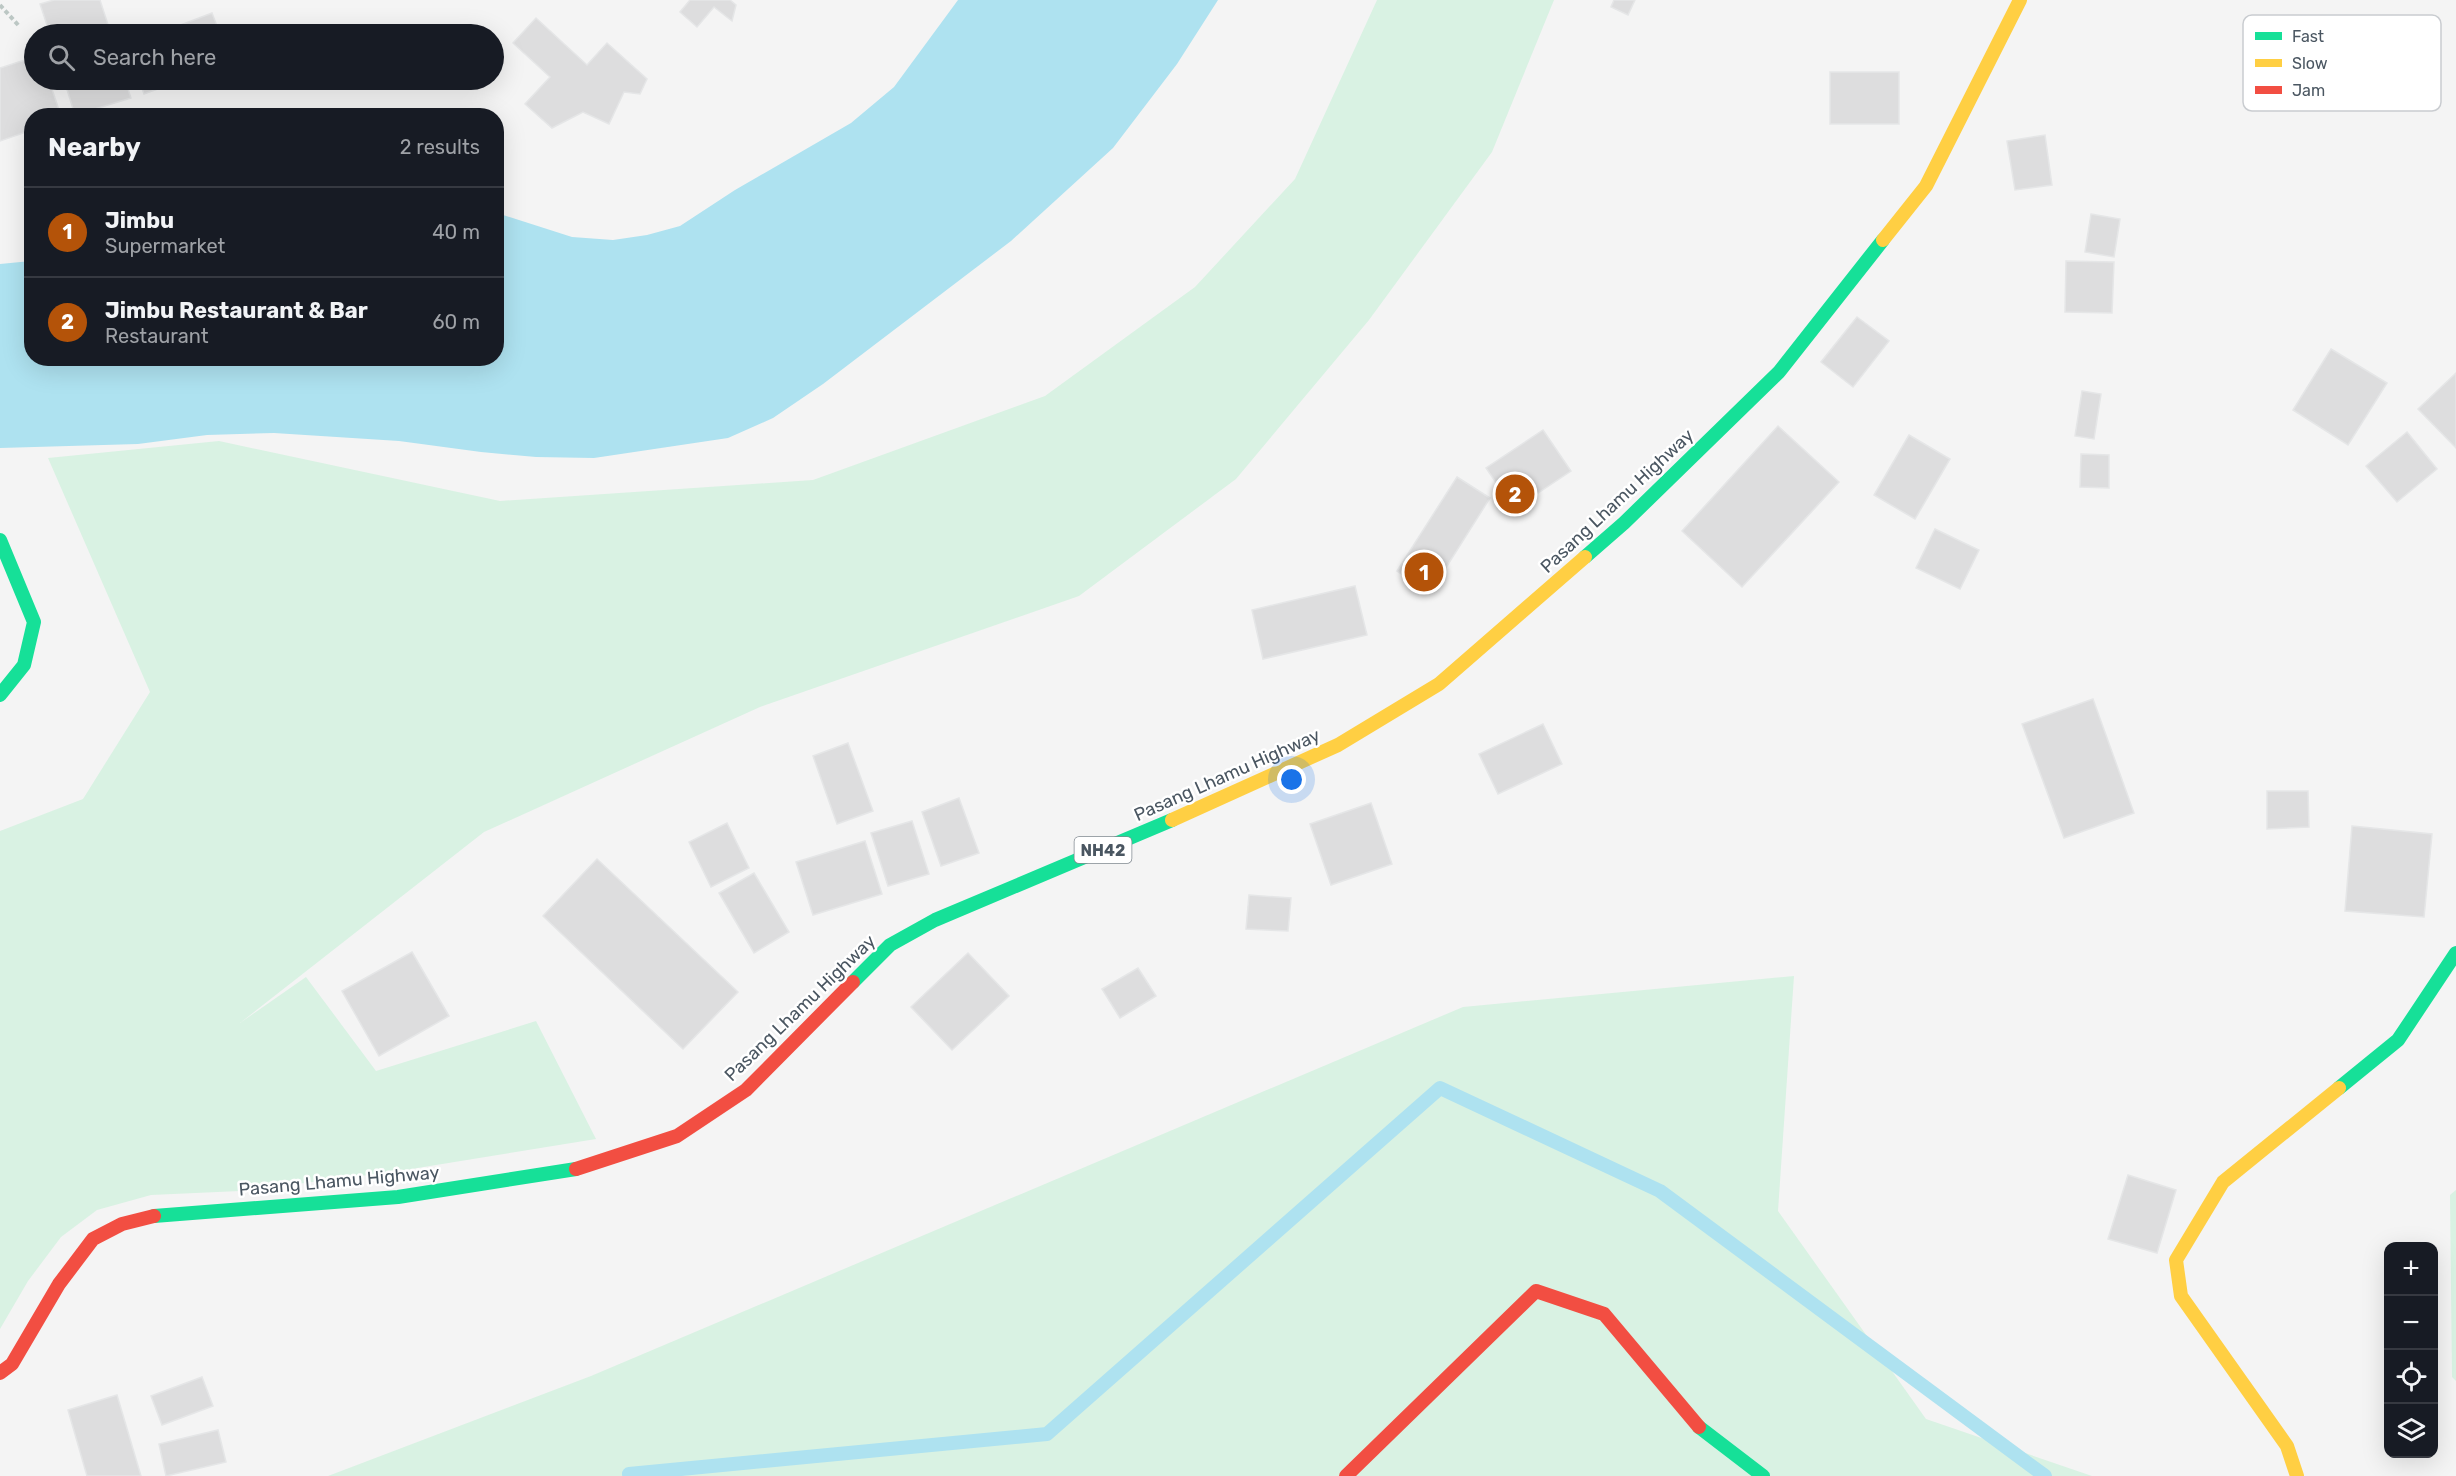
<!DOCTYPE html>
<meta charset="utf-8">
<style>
:root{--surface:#171b24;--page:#20242c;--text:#f1f3f6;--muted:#9ea1a6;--line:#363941;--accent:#b45309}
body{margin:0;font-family:Rubik,sans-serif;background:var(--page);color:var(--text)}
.controls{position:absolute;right:18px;bottom:18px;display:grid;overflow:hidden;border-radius:12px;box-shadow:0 6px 24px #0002}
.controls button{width:54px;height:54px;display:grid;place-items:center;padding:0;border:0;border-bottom:2px solid var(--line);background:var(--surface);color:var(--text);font:30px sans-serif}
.you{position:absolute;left:1292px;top:780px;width:21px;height:21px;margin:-15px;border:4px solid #fff;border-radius:50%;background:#1a73e8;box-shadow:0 0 0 9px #1a73e833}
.badge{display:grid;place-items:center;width:39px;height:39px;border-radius:50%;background:var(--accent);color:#fff;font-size:20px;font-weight:700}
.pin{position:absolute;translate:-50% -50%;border:3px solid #fff;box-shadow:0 2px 6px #0006}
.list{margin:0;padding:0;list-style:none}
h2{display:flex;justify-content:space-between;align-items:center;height:78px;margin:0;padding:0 24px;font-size:26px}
h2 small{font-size:20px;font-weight:400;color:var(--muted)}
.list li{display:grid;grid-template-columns:39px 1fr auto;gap:18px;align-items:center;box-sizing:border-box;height:90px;padding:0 24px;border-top:2px solid var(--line)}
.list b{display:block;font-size:22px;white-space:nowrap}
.list p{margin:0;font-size:20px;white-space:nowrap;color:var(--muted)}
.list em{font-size:20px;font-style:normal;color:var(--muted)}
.icon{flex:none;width:33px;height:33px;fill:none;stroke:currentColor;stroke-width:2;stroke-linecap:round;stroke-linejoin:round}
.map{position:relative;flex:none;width:2456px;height:1476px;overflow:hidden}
.search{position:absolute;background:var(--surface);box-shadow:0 6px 24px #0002;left:24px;top:24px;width:480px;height:66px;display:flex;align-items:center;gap:15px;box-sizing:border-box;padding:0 21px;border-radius:33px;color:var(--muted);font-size:22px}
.panel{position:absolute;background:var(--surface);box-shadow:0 6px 24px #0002;left:24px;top:108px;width:480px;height:258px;border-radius:24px}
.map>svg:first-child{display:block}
.green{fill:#d9f2e3}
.water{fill:#aee2f0}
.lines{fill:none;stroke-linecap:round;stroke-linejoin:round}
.stream{stroke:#aee2f0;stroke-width:14}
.building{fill:#ddddde;stroke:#e5e6e7;stroke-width:1.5}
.path{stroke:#bcc7c4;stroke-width:4;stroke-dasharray:4.5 3;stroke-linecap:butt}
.fast{stroke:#16e098;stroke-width:14}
.slow{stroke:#ffcf43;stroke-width:14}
.jam{stroke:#f24e42;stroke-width:14}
.labels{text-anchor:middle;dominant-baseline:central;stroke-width:5;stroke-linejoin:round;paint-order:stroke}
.shield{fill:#fff;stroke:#808990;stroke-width:1.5}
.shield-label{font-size:16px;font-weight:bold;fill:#4a5661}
.street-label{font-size:18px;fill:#4a5661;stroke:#fff}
.key{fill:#fff;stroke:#c9ccd0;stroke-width:1.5}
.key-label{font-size:16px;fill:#4a5661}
</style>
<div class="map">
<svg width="2456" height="1476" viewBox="0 0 2456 1476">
<rect width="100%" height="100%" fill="#f4f4f4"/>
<g class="green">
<polygon points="1377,0 1554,0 1492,152 1369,320 1236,479 1079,596 760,707 484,832 240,1023 306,977 376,1071 536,1021 596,1139 393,1172 240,1191 151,1195 97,1210 61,1237 28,1281 0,1329 0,831 83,799 150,692 48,458 219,441 500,501 813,480 1045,396 1195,287 1295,179"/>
<polygon points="1794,976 1778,1211 1926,1419 2092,1476 328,1476 591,1376 1463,1007"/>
<polygon points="2456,1190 2456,1381 2452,1377 2450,1195"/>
</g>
<polygon class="water" points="958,0 1218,0 1177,64 1113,148 1011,241 823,384 773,418 728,438 594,458 536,457 481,452 399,441 274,433 207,435 138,444 0,448 0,264 31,261 32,358 496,358 497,213 572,237 613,240 647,235 680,226 735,190 851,123 894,87"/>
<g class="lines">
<polyline class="stream" points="629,1474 1047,1434 1440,1088 1660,1191 2045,1476"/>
</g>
<g class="building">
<polygon points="54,0 100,0 111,34 50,34 40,4"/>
<polygon points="690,0 730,0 736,5 732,21 714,7 697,27 680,12"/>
<polygon points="1614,0 1635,0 1628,15 1611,7"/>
<polygon points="212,13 220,34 157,34"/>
<polygon points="536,18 587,65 607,43 647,79 640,94 624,92 609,124 583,112 552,128 525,104 550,77 513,43"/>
<polygon points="34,57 34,80 49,80 61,116 32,116 32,130 0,141 0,68"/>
<rect x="1830" y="72" width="69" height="52"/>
<polygon points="64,80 125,80 131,98 75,115"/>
<polygon points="139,80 182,80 144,94"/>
<polygon points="2045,135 2052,185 2015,190 2007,141"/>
<polygon points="2091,214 2120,219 2114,257 2085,252"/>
<polygon points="2066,261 2114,262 2112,313 2065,312"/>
<polygon points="1857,317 1889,341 1853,387 1821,362"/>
<polygon points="2331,349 2387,383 2348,445 2293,410"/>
<polygon points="2456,373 2456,448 2418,409"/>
<polygon points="2082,391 2101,394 2094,439 2075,436"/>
<polygon points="1778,426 1839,482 1742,587 1682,531"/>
<polygon points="1543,430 1571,471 1514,509 1486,468"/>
<polygon points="2407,432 2437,469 2397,502 2366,466"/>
<polygon points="1909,435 1950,459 1915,519 1874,495"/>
<polygon points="2081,454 2109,455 2109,488 2080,487"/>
<polygon points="1457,477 1490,498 1430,593 1397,571"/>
<polygon points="1935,529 1979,550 1960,589 1916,568"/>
<polygon points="1355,586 1367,635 1263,659 1252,610"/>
<polygon points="2093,699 2134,813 2064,838 2022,724"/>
<polygon points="1543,724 1562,764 1498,794 1479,754"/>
<polygon points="848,743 873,811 837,824 813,756"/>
<polygon points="2267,791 2308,791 2309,827 2267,829"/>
<polygon points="959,798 979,853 941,866 922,812"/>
<polygon points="1371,803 1392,864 1331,885 1310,824"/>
<polygon points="912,821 929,874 888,886 871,833"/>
<polygon points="727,823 749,868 711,887 689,842"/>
<polygon points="2352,826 2432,834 2424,917 2345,911"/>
<polygon points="865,841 882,894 813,915 796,862"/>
<polygon points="597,859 738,992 683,1049 543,916"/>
<polygon points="754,873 789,932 754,953 719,893"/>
<polygon points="1249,895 1291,898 1288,931 1246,929"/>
<polygon points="412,952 449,1016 379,1056 342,991"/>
<polygon points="968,953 1009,996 952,1050 911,1007"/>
<polygon points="1138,968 1156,996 1120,1018 1102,989"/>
<polygon points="2128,1175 2176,1190 2157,1253 2108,1239"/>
<polygon points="202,1377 213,1406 162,1425 151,1396"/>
<polygon points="117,1395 141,1476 87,1476 68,1410"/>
<polygon points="218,1430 226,1462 166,1476 159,1444"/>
</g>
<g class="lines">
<polyline class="path" points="0,5 19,26"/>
<g class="fast">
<polyline points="0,540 34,622 24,665 0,695"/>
<polyline points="1585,557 1624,523 1779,372 1883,240"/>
<polyline points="853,982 890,945 935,920 1172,820"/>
<polyline points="2339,1088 2398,1040 2456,953"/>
<polyline points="154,1216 398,1197 576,1169"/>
<polyline points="1699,1427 1763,1476"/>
</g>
<g class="slow">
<polyline points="1883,240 1926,186 2020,0"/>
<polyline points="1172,820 1338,745 1439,684 1585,557"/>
<polyline points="2297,1476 2287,1446 2181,1296 2176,1260 2223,1182 2339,1088"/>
</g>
<g class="jam">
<polyline points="576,1169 677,1136 746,1090 853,982"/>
<polyline points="0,1373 12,1364 59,1284 93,1239 122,1224 154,1216"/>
<polyline points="1346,1476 1536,1291 1604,1314 1699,1427"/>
</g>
</g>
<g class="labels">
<rect class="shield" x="1074.5" y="837" width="57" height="26" rx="4.5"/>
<g class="shield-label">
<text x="1103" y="850">NH42</text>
</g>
<g class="street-label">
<text transform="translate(1617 501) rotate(-43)">Pasang Lhamu Highway</text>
<text transform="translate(1227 775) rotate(-24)">Pasang Lhamu Highway</text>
<text transform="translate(800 1008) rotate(-44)">Pasang Lhamu Highway</text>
<text transform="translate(339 1181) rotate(-5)">Pasang Lhamu Highway</text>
</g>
</g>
<rect x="2243" y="15" width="198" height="96" rx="9" class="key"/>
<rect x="2255" y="32" width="27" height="8" fill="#16e098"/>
<rect x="2255" y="59" width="27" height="8" fill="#ffcf43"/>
<rect x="2255" y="86" width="27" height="8" fill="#f24e42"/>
<g class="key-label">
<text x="2292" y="42">Fast</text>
<text x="2292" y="69">Slow</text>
<text x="2292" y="96">Jam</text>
</g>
</svg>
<div class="controls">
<button>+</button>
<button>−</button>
<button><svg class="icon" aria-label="locate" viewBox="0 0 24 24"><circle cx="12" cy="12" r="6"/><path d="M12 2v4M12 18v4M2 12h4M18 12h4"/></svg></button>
<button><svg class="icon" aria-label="layers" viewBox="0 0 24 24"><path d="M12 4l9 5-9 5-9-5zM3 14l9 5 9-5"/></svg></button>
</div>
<div class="you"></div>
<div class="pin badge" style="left:1424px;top:572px">1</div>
<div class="pin badge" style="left:1515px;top:494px">2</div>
<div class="search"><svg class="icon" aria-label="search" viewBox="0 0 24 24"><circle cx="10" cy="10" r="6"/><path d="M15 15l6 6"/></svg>Search here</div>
<section class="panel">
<h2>Nearby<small>2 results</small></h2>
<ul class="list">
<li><span class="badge">1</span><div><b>Jimbu</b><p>Supermarket</p></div><em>40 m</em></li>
<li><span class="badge">2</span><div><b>Jimbu Restaurant &amp; Bar</b><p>Restaurant</p></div><em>60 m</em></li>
</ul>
</section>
</div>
